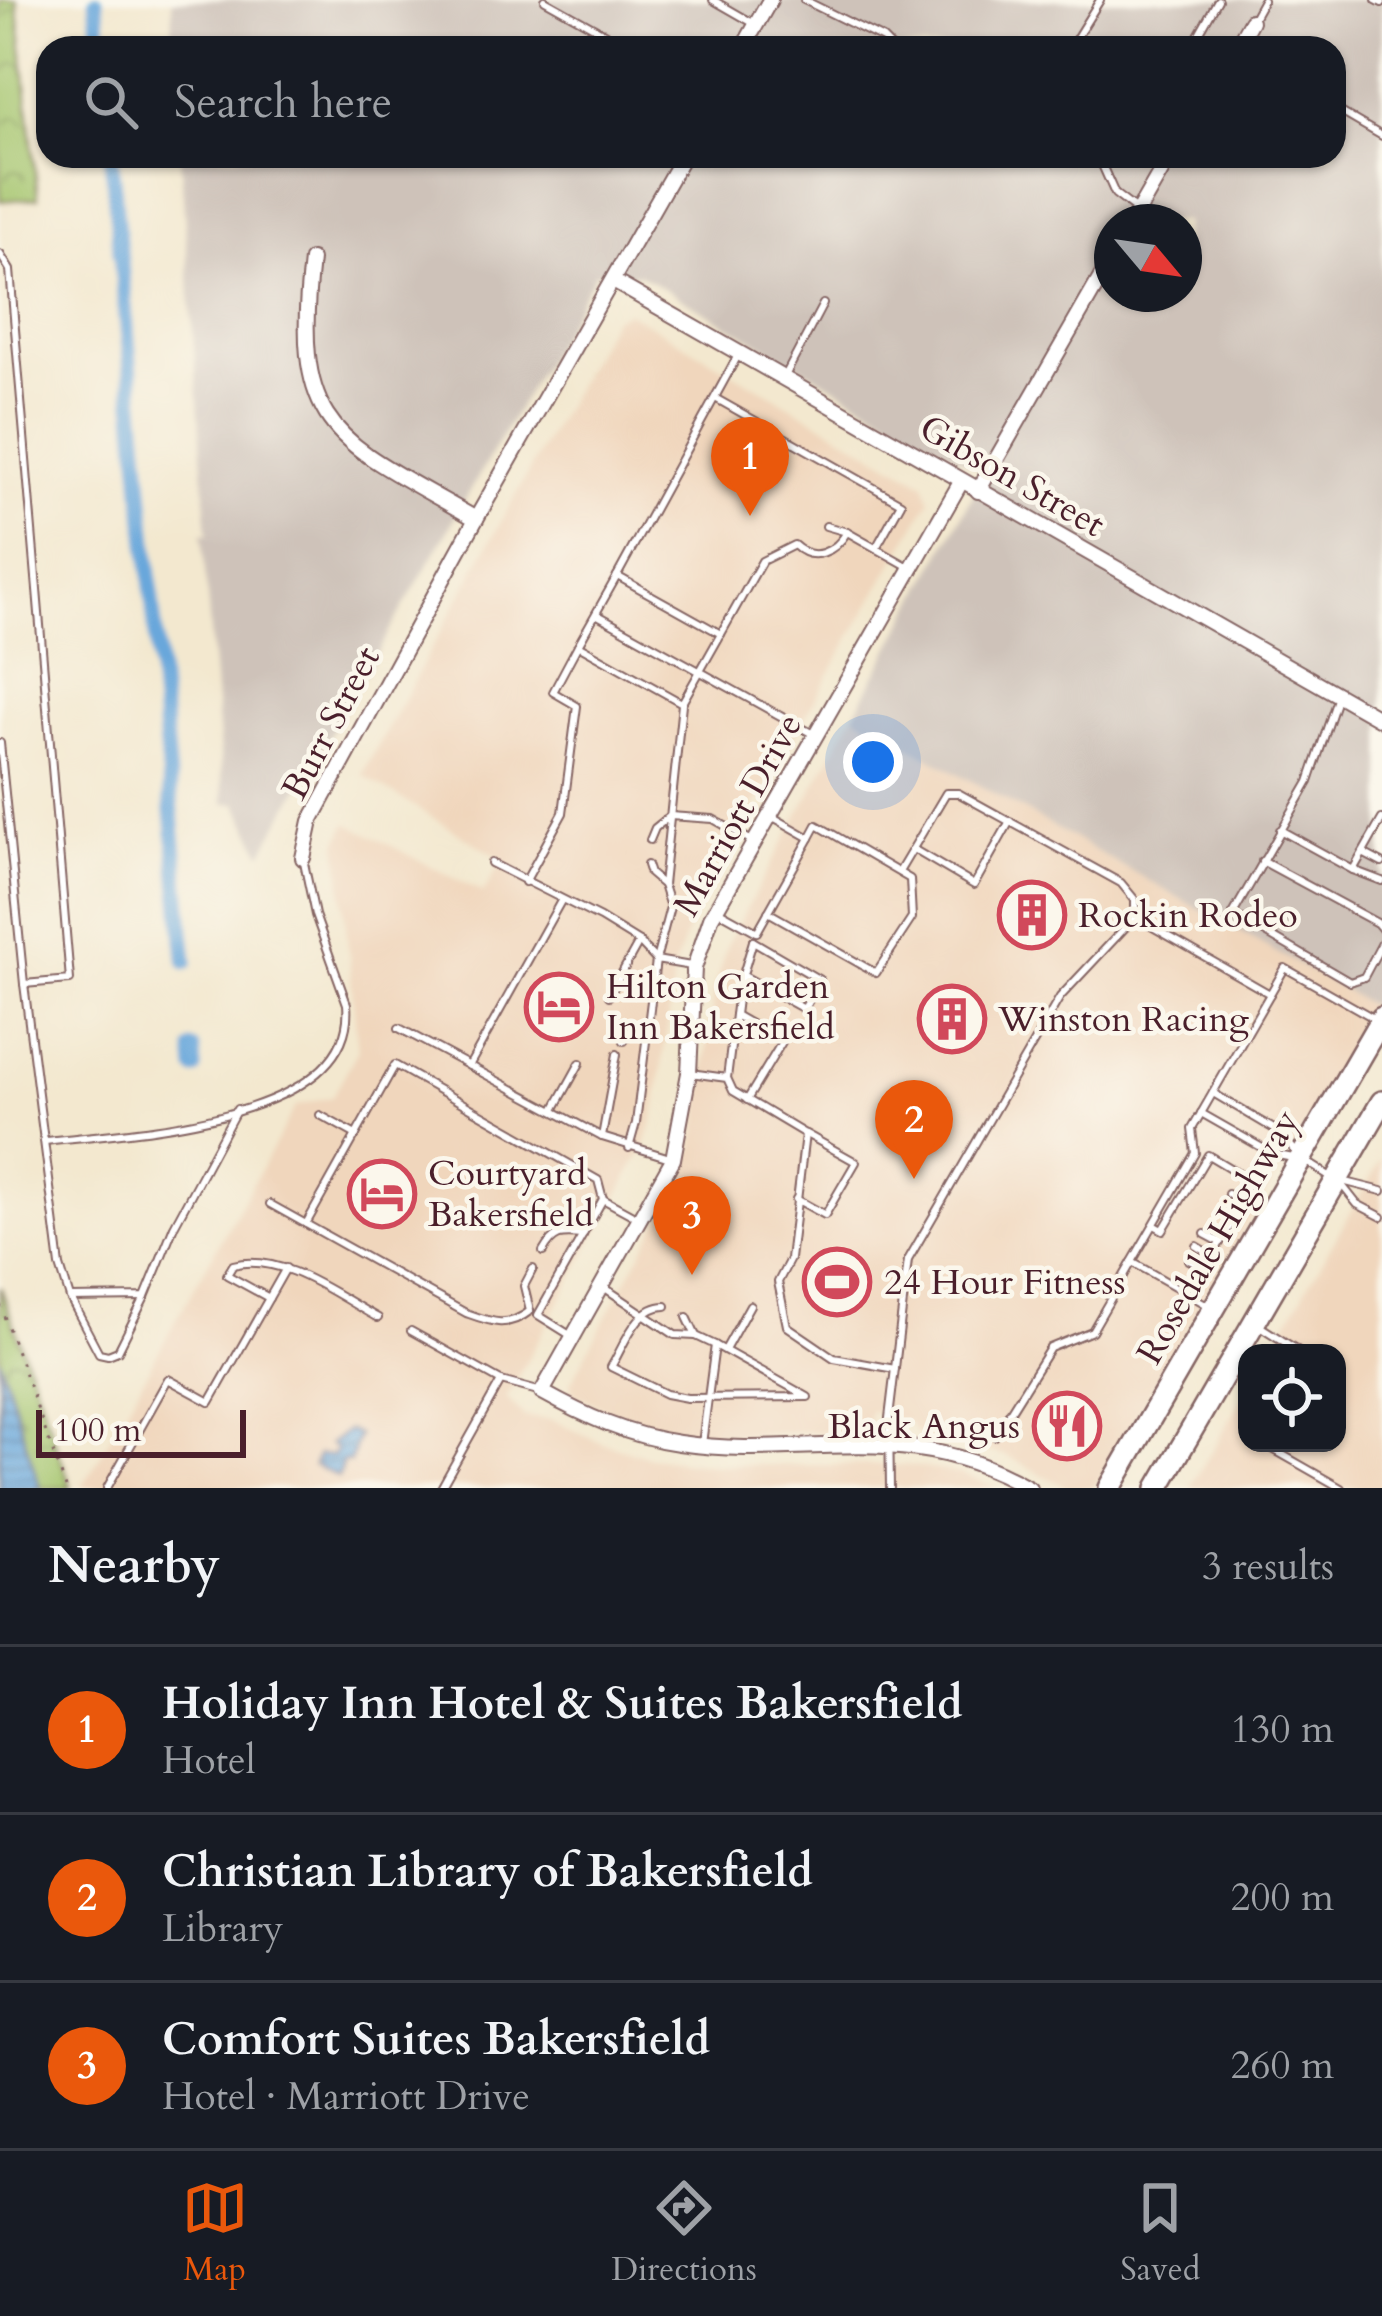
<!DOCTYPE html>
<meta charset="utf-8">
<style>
:root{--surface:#171b24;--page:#242831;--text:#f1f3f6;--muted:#9ea1a6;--line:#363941;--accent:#ea580c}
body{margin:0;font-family:Cardo,serif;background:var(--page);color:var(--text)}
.controls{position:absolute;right:36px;bottom:36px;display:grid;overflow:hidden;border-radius:24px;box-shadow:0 3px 9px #0004}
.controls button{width:108px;height:108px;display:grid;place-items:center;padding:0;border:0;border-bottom:3px solid var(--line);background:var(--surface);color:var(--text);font:60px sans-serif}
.compass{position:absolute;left:1094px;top:204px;width:108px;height:108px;border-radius:50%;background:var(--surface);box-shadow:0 3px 9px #0004;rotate:119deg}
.scale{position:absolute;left:36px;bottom:30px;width:210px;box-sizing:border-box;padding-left:12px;border:6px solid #4a1f2b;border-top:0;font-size:33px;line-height:42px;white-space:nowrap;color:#4a1f2b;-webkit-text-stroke:9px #fbf7ec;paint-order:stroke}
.you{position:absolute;left:873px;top:762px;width:42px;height:42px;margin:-30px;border:9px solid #fff;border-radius:50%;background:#1a73e8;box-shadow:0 0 0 18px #1a73e833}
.badge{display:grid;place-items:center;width:78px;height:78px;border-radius:50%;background:var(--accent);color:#fff;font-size:39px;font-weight:700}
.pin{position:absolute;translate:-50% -99px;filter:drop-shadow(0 3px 6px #0008)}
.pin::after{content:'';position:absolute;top:63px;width:42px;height:36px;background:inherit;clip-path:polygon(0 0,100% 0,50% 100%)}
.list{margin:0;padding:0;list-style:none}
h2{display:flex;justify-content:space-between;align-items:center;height:156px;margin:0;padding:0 48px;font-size:51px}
h2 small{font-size:39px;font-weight:400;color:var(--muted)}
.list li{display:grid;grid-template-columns:78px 1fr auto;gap:36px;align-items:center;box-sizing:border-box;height:168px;padding:0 48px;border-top:3px solid var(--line)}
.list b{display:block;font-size:45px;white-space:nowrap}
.list p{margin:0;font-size:39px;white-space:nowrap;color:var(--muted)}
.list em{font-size:39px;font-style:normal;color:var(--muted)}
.icon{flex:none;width:66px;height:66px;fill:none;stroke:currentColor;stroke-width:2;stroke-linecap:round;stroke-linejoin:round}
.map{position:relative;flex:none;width:1382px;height:1488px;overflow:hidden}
.search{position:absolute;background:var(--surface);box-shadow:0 3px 9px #0004;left:36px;right:36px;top:36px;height:132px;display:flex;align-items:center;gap:30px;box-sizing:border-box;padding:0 42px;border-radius:36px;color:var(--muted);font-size:45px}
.sheet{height:660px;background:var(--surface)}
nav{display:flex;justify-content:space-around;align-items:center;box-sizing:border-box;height:168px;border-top:3px solid var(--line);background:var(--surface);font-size:33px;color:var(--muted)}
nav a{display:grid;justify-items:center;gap:6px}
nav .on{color:var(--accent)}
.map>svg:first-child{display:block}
.built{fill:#f0d6bc}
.industrial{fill:#cec2b9;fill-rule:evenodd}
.park{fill:url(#park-crowns);stroke:#77724c;stroke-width:3}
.water{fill:url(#water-rules);stroke:#5a6383;stroke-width:3}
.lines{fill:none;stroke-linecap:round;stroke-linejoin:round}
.canal{stroke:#69a7db;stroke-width:15}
.service-casing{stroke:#856564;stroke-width:10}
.minor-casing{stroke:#856564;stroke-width:18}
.primary-casing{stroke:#856564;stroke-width:26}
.path{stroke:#856564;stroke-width:3;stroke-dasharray:3 9;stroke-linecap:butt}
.service{stroke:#fff;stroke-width:6}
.minor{stroke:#fff;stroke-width:14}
.primary{stroke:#fff;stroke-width:21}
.labels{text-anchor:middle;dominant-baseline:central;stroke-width:9;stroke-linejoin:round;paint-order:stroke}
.street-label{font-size:36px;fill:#4a1f2b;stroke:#fbf7ec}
.poi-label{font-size:36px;fill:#4a1f2b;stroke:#fbf7ec;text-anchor:start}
</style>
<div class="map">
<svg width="1382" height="1488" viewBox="0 0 1382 1488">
<defs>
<pattern id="park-crowns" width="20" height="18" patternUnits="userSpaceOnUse" patternTransform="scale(3)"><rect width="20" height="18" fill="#a4c56d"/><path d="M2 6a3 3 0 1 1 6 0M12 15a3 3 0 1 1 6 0" fill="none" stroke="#889f5a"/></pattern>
<pattern id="water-rules" width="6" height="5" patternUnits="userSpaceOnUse" patternTransform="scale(3)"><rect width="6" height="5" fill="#69a7db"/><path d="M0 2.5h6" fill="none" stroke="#5887b2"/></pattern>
</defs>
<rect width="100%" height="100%" fill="#fbf7ec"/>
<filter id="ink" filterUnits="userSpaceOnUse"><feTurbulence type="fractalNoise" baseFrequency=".00833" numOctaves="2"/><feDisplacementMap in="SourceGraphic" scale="24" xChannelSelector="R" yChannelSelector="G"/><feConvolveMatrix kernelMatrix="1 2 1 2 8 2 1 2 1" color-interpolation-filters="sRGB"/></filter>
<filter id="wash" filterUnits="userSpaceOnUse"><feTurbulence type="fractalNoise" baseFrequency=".004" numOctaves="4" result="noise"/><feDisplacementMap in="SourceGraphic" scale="48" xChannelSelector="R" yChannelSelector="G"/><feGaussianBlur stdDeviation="2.7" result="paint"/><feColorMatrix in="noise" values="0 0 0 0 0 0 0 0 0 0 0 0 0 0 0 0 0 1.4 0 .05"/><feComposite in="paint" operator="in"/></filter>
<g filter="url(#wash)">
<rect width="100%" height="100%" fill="#f3e8cf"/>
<g class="built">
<polygon points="628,312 925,483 930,500 695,907 675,965 656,1111 646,1145 506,1398 525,1417 552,1420 598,1441 649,1457 713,1465 907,1465 961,1474 998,1488 82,1488 296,1106 332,1097 358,1050 338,843 347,823 483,893 503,860 362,775 613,318"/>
<polygon points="854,715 1375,1008 1093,1488 1068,1488 1007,1456 916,1433 907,1420 888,1420 870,1410 868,1425 859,1431 702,1434 655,1426 615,1413 573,1393 571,1382 688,1167 698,1127 715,985 728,942"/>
<polygon points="1382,1158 1382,1488 1190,1488 1247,1391 1247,1443 1337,1443 1337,1353 1269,1353"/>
</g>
<path class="industrial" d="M172 0H1382V995L1375 1008 854 715 985 473 639 274 596 272 262 853 237 803H224L202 533 208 535 180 156H1334V48H172ZM1112 222H1184V294H1112Z"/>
<g class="park">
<polygon points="0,0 17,0 38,198 0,201"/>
<polygon points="0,1286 70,1484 71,1488 0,1488"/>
</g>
<g class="water">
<polygon points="0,1359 40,1488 0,1488"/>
<polygon points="348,1430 358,1435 350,1462 343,1461 338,1477 314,1465 318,1455 333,1456 336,1449 330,1444"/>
</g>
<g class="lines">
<g class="canal">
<polyline points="96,0 101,48"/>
<polyline points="111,156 186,962"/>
<polyline points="193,1049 195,1069"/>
</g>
</g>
</g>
<g filter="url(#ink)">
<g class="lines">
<defs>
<g id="service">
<polyline points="545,0 631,48"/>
<polyline points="713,0 753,23"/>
<polyline points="804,0 883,39 892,48"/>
<polyline points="1376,0 1382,3"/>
<polyline points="1253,18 1263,0"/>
<polyline points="1084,48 1074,42 1100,0"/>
<polyline points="1191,48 1218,0"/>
<polyline points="1334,108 1382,136"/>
<polyline points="1098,156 1115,194 1136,210"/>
<polyline points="0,254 10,270 70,980 24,984"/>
<path d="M737 357 617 576 721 634 762 561 794 545C813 563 835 552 847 532L911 568"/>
<polyline points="785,376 823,304"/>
<polyline points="715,398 901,503 876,548"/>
<polyline points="826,526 847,532"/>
<polyline points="596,614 813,734"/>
<polyline points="578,645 617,576"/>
<polyline points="1337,699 1309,782 1233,914 1350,982 1364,977 1382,943"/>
<polyline points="0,743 24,984 60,1266 70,1298 145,1297 174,1226 237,1109"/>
<polyline points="1280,830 1353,870 1382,881"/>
<polyline points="650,840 655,828 670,816 713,819 754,842"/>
<polyline points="913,849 974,885 1010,821"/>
<polyline points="1363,853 1382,863"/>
<polyline points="1262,861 1377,923 1382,929"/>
<polyline points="491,863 600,918 639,942 656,960"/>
<polyline points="647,865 650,874 663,885"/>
<polyline points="1353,870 1382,819"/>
<polyline points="899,872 946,793 958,793 1121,883 1135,900 1135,917"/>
<polyline points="525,882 563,813 577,706 553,692 578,645 682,703 721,634"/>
<polyline points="719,911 757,932 810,838"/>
<polyline points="768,912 876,973 912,918 910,879 817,825 810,838 773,817"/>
<polyline points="656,960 670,907 663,885 682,704"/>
<polyline points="742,975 804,1009 820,980 753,941"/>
<polyline points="609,996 639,942"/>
<polyline points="735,1015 782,1042 747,1100"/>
<polyline points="399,1028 602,1137 670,1158"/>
<polyline points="624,1041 629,1033 647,1032"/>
<polyline points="469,1066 561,901"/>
<polyline points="690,1073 727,1078 733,1091 805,1134 790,1259 778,1282 787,1326 834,1358 895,1369"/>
<polyline points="727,1078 738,991 753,941"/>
<polyline points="1213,1093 1279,1132 1297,1153"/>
<polyline points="554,1110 580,1063"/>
<polyline points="1201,1113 1273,1154 1293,1158"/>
<polyline points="320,1115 356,1135"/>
<polyline points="602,1137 617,1054"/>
<path d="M45 1141C126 1132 358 1122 347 1004L315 915 303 858"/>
<polyline points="629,1148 636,1123 656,960 691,966"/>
<polyline points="1307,1162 1331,1177"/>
<polyline points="1342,1181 1382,1191"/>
<polyline points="1342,1185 1357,1204 1382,1217"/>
<polyline points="1228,1194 1243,1204"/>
<polyline points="796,1199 825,1215 856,1162 806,1134"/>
<path d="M270 1204 466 1313C491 1322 507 1329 530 1311"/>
<polyline points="306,1224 395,1065 598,1180 603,1199"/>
<polyline points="1154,1225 1163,1230 1208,1155 1245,1177 1243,1204 1205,1268 1189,1260"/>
<polyline points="1205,1234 1220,1242"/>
<polyline points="1197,1246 1212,1255"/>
<path d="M543 1252C554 1232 561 1233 583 1235"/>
<polyline points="1132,1262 1211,1307"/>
<polyline points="605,1288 675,1335 696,1336 715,1345 702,1444"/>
<polyline points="70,1298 99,1353 108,1355 118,1351 145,1297"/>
<path d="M269 1298 227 1275 233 1265C282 1252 337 1296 378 1318"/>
<path d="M666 1306C636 1306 625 1344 611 1367L666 1394 687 1398 808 1397 715 1345"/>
<polyline points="530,1311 524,1286 533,1269"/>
<polyline points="687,1317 696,1336"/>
<polyline points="1258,1325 1302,1353"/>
<polyline points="411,1331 501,1381 538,1391"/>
<polyline points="570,1335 538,1315 603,1199 636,1217"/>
<polyline points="725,1350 750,1305"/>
<polyline points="995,1436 1050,1348 1092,1331 1195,1153 1192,1129 1285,968 1377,1020"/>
<polyline points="1262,1443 1341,1488"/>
<polyline points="107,1488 168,1379 210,1402 286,1268"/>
<polyline points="441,1488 501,1381"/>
<polyline points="890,1488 889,1418 908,1260 1060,997 1135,917 1270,994"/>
</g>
<g id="minor">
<polyline points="743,48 770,0"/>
<polyline points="1236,48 1251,21"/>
<polyline points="1132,222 1170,156"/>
<path d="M311 260C291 435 338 439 476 519"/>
<polyline points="613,281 1382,720"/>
<path d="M961 482 711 918 694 968 689 1073 673 1159 542 1392C585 1416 629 1436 679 1443 807 1462 903 1415 1029 1488"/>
<polyline points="978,491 1112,258"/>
<polyline points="303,858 311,821 476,519 683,156"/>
</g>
<g id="primary">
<polyline points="1110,1488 1382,1018"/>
<polyline points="1158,1488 1382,1102"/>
</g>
</defs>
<use href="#service" class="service-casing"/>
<use href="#minor" class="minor-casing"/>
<use href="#primary" class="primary-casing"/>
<polyline class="path" points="0,1305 66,1488"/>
<use href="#service" class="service"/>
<use href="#minor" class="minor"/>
<use href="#primary" class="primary"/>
</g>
</g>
<defs>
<symbol id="building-ring" viewBox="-11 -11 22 22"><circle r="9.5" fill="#fbf7ec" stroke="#d1495b" stroke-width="1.5"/><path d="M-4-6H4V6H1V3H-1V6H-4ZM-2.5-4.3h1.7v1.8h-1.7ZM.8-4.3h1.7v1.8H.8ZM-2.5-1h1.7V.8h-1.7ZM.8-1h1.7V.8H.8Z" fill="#d1495b"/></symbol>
<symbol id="hotel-ring" viewBox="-11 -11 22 22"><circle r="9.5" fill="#fbf7ec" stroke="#d1495b" stroke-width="1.5"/><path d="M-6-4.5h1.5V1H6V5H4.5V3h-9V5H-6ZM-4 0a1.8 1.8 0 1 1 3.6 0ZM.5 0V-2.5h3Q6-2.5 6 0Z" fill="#d1495b"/></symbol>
<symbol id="stadium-ring" viewBox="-11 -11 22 22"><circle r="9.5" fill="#fbf7ec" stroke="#d1495b" stroke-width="1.5"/><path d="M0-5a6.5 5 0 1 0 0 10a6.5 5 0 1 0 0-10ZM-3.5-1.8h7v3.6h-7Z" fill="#d1495b"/></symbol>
<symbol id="restaurant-ring" viewBox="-11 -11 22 22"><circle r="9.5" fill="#fbf7ec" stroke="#d1495b" stroke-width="1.5"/><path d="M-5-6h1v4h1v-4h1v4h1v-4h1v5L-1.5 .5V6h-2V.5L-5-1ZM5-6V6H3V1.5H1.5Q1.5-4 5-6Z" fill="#d1495b"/></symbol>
</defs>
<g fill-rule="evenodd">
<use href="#building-ring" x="994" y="877" width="76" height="76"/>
<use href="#hotel-ring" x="521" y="969" width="76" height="76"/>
<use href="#building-ring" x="914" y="981" width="76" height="76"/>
<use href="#hotel-ring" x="344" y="1156" width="76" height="76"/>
<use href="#stadium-ring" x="799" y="1244" width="76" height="76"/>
<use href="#restaurant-ring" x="1029" y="1388" width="76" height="76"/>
</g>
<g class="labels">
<g class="street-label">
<text transform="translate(1012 476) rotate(30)">Gibson Street</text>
<text transform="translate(331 723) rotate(-62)">Burr Street</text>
<text transform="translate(738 815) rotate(-61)">Marriott Drive</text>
<text transform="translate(1218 1237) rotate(-60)">Rosedale Highway</text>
</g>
<g class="poi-label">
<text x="1078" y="915">Rockin Rodeo</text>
<text x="606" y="986">Hilton Garden<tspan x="606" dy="41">Inn Bakersfield</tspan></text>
<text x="998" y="1019">Winston Racing</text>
<text x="428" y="1173">Courtyard<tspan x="428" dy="41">Bakersfield</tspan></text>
<text x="884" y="1282">24 Hour Fitness</text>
<text x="1020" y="1426" text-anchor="end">Black Angus</text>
</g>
</g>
</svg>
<div class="controls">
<button><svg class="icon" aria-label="locate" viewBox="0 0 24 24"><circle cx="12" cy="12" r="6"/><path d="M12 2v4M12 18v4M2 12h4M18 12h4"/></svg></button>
</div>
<svg class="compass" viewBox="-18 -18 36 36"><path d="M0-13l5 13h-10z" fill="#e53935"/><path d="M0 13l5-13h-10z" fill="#9ea1a6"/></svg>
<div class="scale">100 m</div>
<div class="you"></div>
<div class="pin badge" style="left:750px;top:516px">1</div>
<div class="pin badge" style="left:914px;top:1179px">2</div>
<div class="pin badge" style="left:692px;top:1275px">3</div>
<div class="search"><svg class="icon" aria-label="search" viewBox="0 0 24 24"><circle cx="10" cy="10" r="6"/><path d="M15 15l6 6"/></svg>Search here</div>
</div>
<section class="sheet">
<h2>Nearby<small>3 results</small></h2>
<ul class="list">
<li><span class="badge">1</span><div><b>Holiday Inn Hotel &amp; Suites Bakersfield</b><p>Hotel</p></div><em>130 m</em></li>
<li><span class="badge">2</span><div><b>Christian Library of Bakersfield</b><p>Library</p></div><em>200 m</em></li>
<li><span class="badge">3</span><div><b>Comfort Suites Bakersfield</b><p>Hotel · Marriott Drive</p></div><em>260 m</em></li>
</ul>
</section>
<nav>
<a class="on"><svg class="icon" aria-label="map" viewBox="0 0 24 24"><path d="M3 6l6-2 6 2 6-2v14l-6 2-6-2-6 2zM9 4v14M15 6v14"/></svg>Map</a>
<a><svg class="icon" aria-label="directions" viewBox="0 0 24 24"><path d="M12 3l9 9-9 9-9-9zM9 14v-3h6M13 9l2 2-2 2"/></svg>Directions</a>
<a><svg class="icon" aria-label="saved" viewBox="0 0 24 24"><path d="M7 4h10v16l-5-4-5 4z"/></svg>Saved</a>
</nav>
